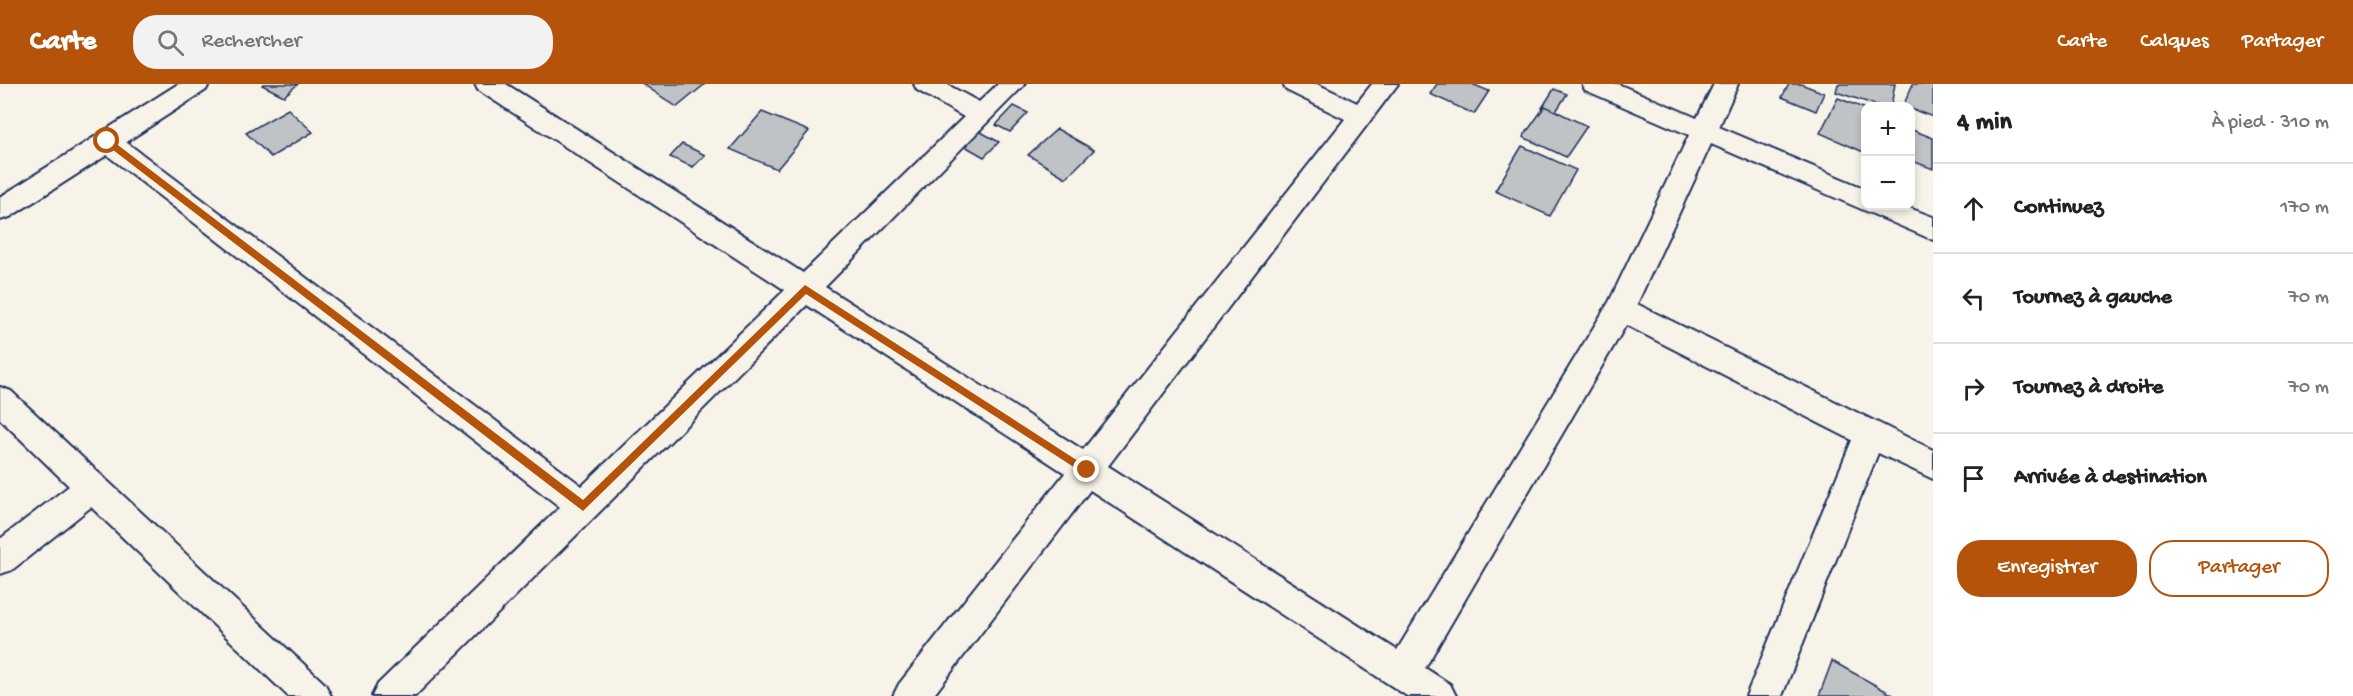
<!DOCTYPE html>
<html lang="fr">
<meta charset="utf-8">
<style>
:root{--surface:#fff;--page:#f2f2f2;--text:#222;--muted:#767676;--line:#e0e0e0;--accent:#b45309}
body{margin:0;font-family:"Gochi Hand",sans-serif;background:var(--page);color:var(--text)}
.controls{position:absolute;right:18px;top:18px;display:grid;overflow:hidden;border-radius:12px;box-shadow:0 3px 9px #0003}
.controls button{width:54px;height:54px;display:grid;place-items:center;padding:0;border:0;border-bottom:2px solid var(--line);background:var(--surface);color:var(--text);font:30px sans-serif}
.stop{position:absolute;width:18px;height:18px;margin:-14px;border:4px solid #b45309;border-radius:50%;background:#fff}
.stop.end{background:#b45309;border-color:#fff;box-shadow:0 2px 6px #0008}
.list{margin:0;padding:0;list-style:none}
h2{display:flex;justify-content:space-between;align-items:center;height:78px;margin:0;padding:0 24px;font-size:26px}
h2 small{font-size:20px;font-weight:400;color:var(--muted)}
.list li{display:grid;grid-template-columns:39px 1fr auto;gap:18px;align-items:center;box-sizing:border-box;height:90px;padding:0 24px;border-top:2px solid var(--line)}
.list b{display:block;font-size:22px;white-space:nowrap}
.list em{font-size:20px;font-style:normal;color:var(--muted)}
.actions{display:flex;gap:12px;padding:18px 24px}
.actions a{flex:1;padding:14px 0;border:2px solid var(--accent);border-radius:24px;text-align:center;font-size:21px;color:var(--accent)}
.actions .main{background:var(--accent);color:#fff}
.icon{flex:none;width:33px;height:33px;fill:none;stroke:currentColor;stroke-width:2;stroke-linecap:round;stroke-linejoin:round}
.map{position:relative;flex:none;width:1933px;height:612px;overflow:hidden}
header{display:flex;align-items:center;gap:36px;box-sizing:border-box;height:84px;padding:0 30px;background:var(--accent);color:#fff}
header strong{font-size:28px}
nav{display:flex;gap:33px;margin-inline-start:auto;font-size:21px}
.search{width:420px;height:54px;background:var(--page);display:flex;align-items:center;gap:15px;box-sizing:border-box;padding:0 21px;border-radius:24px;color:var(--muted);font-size:22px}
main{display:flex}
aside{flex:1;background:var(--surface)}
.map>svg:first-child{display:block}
.building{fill:#c0c3c5;stroke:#1b2f5e;stroke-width:1.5}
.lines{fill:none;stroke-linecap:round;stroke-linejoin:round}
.street-casing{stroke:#1b2f5e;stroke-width:4}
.street{fill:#f7f3e8;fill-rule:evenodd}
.route{fill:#b45309}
</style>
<header>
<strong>Carte</strong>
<div class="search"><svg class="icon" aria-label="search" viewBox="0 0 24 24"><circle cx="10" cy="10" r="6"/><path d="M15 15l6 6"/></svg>Rechercher</div>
<nav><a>Carte</a><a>Calques</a><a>Partager</a></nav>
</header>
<main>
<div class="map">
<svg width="1933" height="612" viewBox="0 0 1933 612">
<rect width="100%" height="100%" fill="#f7f3e8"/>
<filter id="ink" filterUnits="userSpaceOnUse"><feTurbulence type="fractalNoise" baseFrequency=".0167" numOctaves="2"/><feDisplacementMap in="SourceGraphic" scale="12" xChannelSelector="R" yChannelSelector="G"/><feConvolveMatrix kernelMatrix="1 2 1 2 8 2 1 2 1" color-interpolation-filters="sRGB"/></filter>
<g filter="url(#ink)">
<g class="building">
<polygon points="298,0 284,12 262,1 263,0"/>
<polygon points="643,0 705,0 677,23"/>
<polygon points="1437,0 1472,0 1489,7 1474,30 1430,10"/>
<polygon points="1789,0 1801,0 1824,9 1816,27 1782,13"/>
<polygon points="1838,0 1895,0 1891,22 1879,22 1836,8"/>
<polygon points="1913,0 1933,0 1933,33 1903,22"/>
<polygon points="1554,5 1567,10 1555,29 1542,24"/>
<polygon points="1838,14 1866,25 1866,69 1820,49"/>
<polygon points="1014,22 1028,29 1010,48 996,41"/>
<polygon points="1545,22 1587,42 1566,73 1523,53"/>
<polygon points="288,25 313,48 271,73 246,49"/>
<polygon points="762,28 809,47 777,85 730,65"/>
<polygon points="1057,45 1094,66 1066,94 1028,71"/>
<polygon points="1910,45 1933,54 1933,85 1910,76"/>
<polygon points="979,47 999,58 984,73 963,61"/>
<polygon points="682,60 705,71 693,83 670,73"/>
<polygon points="1522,62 1576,86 1550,132 1495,107"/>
<polygon points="1832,577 1895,612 1819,612"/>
</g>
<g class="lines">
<defs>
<g id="street">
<polygon points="178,0 209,0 206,6 126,58 582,402 785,206 478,6 475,0 506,0 803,189 964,33 917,6 914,0 946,0 979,18 998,0 1025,0 825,203 1083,366 1345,35 1286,6 1283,0 1317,0 1357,19 1372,0 1398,0 1108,382 1397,566 1609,218 1689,51 1585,6 1582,0 1618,0 1697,34 1714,0 1738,0 1719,43 1866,105 1866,122 1904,122 1933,133 1933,156 1711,60 1637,220 1933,366 1933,395 1878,369 1782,612 1746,612 1852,356 1626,241 1425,584 1450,600 1456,612 1407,612 1090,406 933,612 893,612 899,600 1065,389 807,221 415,612 372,612 378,600 560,423 107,71 10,133 0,136 0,113"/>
<polygon points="0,303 11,307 325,600 331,612 288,612 91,423 12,486 0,490 0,455 69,402 0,335"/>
</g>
</defs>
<use href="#street" class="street-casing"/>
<use href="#street" class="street"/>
</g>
</g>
<polygon class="route" points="104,55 110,55 583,416 805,201 1092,386 1090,389 1083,389 806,210 583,427 104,59"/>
</svg>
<div class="controls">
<button>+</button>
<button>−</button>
</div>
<div class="stop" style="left:107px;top:57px"></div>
<div class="stop end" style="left:1087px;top:386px"></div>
</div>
<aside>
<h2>4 min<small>À pied · 310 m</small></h2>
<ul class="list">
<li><svg class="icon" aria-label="ahead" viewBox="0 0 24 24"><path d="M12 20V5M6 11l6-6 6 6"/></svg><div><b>Continuez</b></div><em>170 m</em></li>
<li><svg class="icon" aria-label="left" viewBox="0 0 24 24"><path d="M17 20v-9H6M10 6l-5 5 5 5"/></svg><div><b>Tournez à gauche</b></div><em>70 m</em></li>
<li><svg class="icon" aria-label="right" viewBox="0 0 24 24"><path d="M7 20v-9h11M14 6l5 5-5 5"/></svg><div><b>Tournez à droite</b></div><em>70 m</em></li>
<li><svg class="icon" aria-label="arrive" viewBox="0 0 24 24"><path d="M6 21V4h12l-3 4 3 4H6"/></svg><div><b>Arrivée à destination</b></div></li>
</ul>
<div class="actions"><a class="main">Enregistrer</a><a>Partager</a></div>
</aside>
</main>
